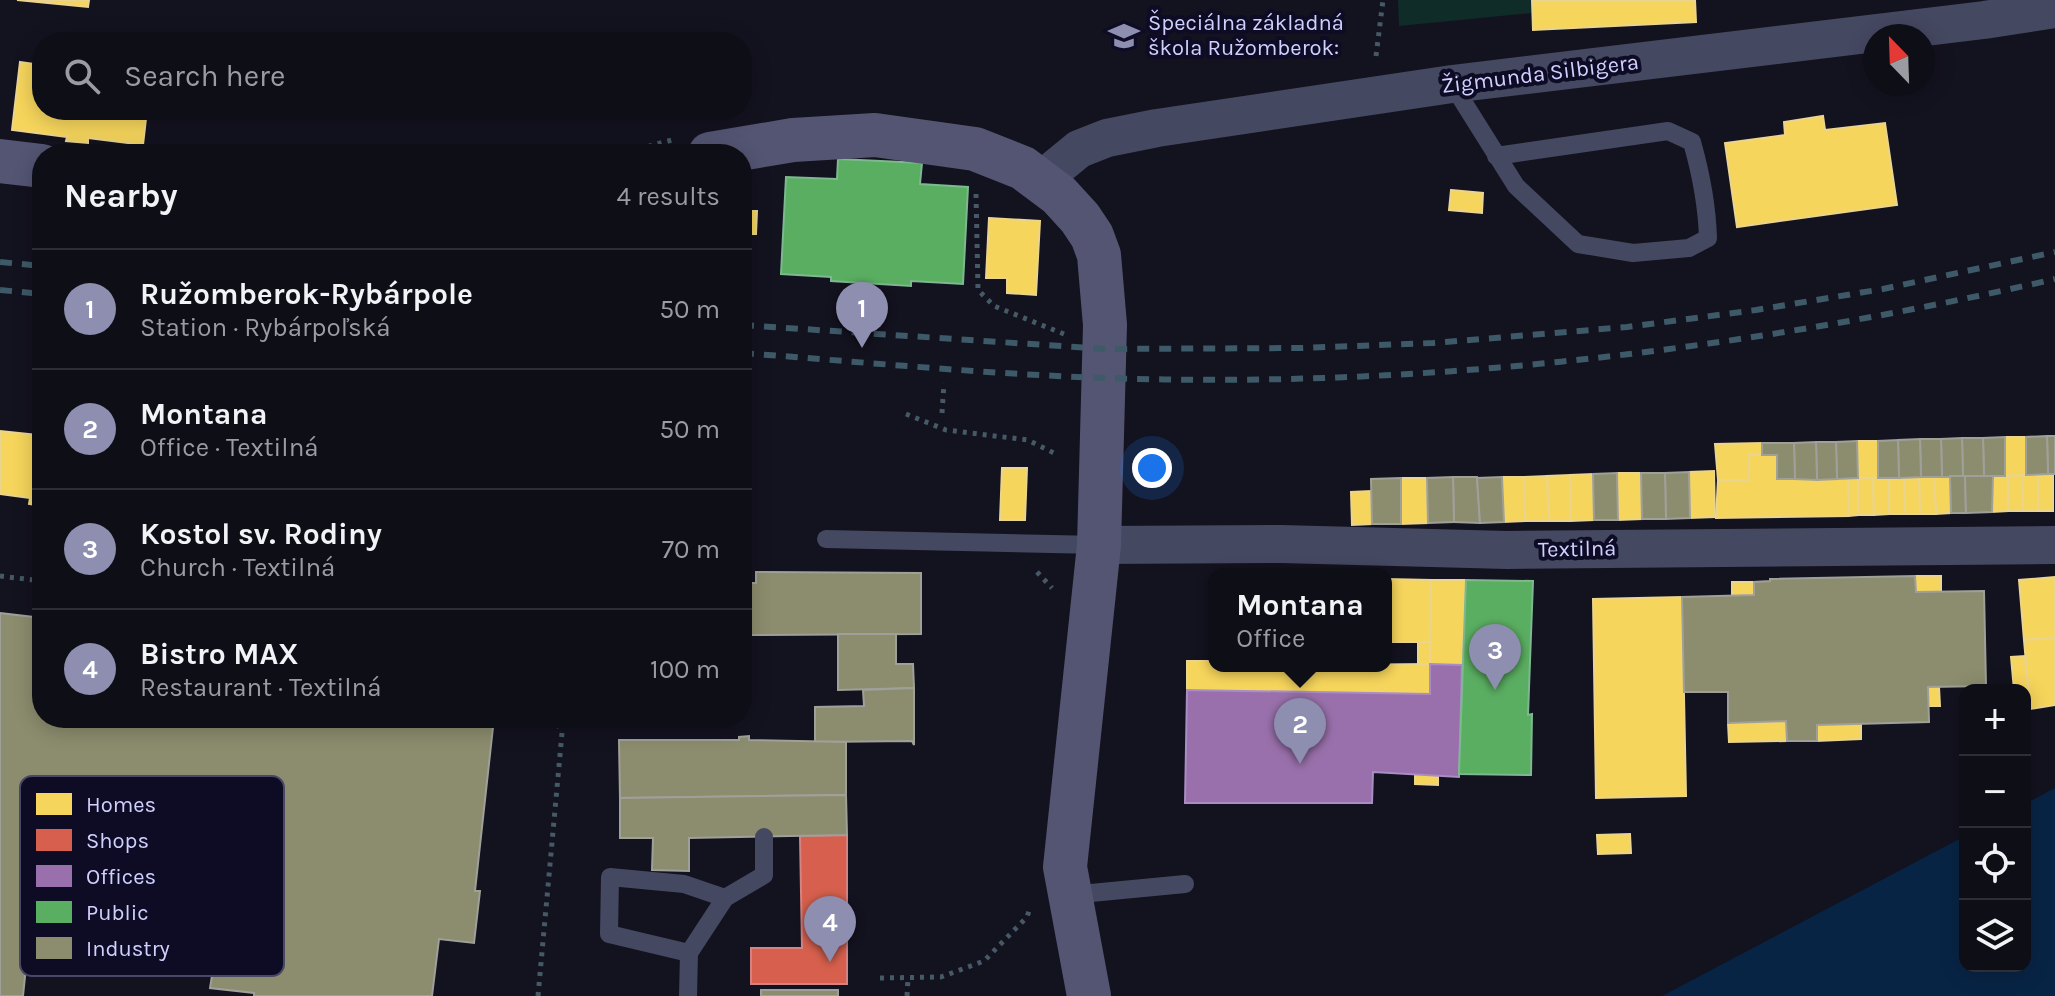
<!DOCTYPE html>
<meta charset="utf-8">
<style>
:root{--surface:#0e0e17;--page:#171720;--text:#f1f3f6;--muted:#9b9ca1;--line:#2e2e36;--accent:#8e8eb1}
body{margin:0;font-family:Karla,sans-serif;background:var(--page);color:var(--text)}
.controls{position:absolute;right:24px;bottom:24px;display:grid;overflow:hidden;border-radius:16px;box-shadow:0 4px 20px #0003}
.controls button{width:72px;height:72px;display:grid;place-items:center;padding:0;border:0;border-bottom:2px solid var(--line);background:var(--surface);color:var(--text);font:40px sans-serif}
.compass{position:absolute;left:1863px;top:24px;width:72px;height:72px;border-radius:50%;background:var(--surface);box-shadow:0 4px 20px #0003;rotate:337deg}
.you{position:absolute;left:1152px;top:468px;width:28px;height:28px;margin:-20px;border:6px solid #fff;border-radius:50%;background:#1a73e8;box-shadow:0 0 0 12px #1a73e833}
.badge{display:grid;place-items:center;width:52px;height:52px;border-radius:50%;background:var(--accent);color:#fff;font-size:26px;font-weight:700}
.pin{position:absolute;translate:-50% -66px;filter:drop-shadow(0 2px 4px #0008)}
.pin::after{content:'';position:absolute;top:42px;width:28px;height:24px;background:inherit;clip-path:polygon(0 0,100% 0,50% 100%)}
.popup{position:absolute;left:1208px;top:568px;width:184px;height:104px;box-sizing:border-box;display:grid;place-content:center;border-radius:16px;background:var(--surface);filter:drop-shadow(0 2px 6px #0005);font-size:26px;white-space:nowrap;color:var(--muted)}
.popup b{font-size:30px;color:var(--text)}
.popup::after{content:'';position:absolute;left:50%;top:100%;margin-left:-16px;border:16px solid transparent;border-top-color:var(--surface)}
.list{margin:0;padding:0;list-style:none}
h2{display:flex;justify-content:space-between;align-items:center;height:104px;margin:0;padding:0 32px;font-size:34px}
h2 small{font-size:26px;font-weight:400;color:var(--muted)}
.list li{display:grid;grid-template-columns:52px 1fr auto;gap:24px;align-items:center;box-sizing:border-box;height:120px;padding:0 32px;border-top:2px solid var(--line)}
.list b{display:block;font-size:30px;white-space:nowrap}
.list p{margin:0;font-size:26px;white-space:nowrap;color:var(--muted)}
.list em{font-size:26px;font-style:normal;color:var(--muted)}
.icon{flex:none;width:44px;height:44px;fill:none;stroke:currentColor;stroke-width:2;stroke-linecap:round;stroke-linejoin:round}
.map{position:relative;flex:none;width:2055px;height:996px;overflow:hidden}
.search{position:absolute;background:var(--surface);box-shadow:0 4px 20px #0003;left:32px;top:32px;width:720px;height:88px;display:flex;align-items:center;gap:20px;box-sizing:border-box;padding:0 28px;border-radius:32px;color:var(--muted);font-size:30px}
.panel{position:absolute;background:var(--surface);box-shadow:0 4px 20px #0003;left:32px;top:144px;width:720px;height:584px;border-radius:32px}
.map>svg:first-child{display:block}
.green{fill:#0f2c29}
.water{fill:#082445}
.homes{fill:#f6d55c;stroke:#ebd48d;stroke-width:2}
.shops{fill:#d6604d;stroke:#d48282;stroke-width:2}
.offices{fill:#9970ab;stroke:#aa8dc4;stroke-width:2}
.public{fill:#5aae61;stroke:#7db890;stroke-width:2}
.industry{fill:#8c8c6e;stroke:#a0a09a;stroke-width:2}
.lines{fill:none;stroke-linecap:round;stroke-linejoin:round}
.path{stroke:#455966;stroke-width:5;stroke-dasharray:4 6;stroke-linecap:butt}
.lane{stroke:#454861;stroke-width:18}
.street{stroke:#454861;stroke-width:38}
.secondary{stroke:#545573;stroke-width:44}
.rail{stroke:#3e5968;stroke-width:6;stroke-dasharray:12 10;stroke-linecap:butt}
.labels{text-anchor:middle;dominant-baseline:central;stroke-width:8;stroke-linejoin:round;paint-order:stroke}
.poi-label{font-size:22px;fill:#d0d0ff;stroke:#0e0c25;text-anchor:start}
.street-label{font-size:22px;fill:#d0d0ff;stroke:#0e0c25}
.key{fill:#0e0c25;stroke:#484766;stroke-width:2}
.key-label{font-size:22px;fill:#d0d0ff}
</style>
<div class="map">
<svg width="2055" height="996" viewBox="0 0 2055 996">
<rect width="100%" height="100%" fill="#13121f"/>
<polygon class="green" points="1398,0 1665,0 1399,26"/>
<polygon class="water" points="2055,788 2055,996 1662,996 1965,836 1965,966 2025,966 2025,804"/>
<g class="homes">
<polygon points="17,0 89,0 88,7"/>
<polygon points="1532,0 1695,0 1696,22 1533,30"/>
<polygon points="20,62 42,65 42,110 147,110 143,145 88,138 88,143 66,141 67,137 12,130"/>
<polygon points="1823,116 1825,130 1885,123 1897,205 1737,227 1725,143 1785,135 1784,122"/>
<polygon points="1451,190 1483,193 1482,213 1449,210"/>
<polygon points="745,211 757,211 756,234 743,234"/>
<polygon points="989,218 1040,221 1036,295 1007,293 1007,278 986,278"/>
<polygon points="39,429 42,429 42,506 29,504 30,498 0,494 0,431 38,435"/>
<polygon points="2005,437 2026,437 2026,475 2005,476"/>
<polygon points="1857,441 1878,441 1878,478 1858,478"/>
<polygon points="1762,443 1762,455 1749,455 1749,480 1718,480 1715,444"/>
<polygon points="1749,455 1777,455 1777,479 1848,479 1849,516 1716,518 1718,480 1749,480"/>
<polygon points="1002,468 1027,468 1025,520 1000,520"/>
<polygon points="1714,471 1715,517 1690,518 1689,472"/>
<polygon points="1617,473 1641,473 1642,519 1618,520"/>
<polygon points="1593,474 1594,520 1571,521 1570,475"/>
<polygon points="2048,474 2053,474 2053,511 2038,511 2038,475"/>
<polygon points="1570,475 1571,521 1549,521 1547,476"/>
<polygon points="2022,475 2038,475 2038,511 2023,511"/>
<polygon points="2022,475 2023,511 2008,511 2008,476"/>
<polygon points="1547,476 1549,521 1525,521 1524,477"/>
<polygon points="1950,476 1951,513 1936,514 1934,477"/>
<polygon points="1993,476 2008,476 2008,511 1992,512"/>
<polygon points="1502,477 1524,477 1525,521 1504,522"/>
<polygon points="1919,477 1934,477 1936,514 1920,514"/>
<polygon points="1919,477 1920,514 1905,514 1904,478"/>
<polygon points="1401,478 1427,478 1428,523 1401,524"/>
<polygon points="1858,478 1873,478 1874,515 1858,515"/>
<polygon points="1858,478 1858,515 1849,516 1848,479"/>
<polygon points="1873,478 1889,478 1889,514 1874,515"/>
<polygon points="1889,478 1904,478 1905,514 1889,514"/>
<polygon points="1371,491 1372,524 1352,525 1351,492"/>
<polygon points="1915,576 1941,576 1941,592 1916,592"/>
<polygon points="2055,577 2055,638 2024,640 2019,580"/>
<polygon points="1386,579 1431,580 1430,642 1386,642"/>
<polygon points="1431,580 1466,580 1462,665 1430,664"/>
<polygon points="1732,582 1754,582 1754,595 1732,596"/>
<polygon points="1682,597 1686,796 1596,798 1593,599"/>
<polygon points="2055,638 2055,705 2030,709 2024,640"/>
<rect x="1418" y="642" width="12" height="22"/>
<polygon points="2025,656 2030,709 2025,709 2025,690 2014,690 2011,657"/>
<polygon points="1187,661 1214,661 1214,666 1430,664 1430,694 1187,690"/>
<polygon points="1928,687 1939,687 1940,706 1929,706"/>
<polygon points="1786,721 1787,741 1729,742 1728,723"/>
<polygon points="1861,723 1861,739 1817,741 1817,725"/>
<polygon points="1415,774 1438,776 1438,785 1415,784"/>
<polygon points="1630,834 1631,853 1598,854 1597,835"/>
</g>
<polygon class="shops" points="847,835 847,984 751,984 751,948 802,948 800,836"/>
<polygon class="offices" points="1430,664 1462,665 1459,777 1373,772 1372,803 1185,803 1187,690 1430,694"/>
<g class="public">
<polygon points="838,159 922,163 920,184 968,187 963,284 911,281 911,286 831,281 831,277 781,274 786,177 837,179"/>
<polygon points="1466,580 1533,581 1528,715 1532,714 1531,775 1459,774"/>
</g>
<g class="industry">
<polygon points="2047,436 2055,436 2055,474 2048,474"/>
<polygon points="2047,436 2048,474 2026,475 2026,437"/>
<polygon points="2005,437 2005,476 1984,476 1983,438"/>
<polygon points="1962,438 1983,438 1984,476 1963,477"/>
<polygon points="1962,438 1963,477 1942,477 1941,439"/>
<polygon points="1920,439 1941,439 1942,477 1921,477"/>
<polygon points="1920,439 1921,477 1899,478 1898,440"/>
<polygon points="1898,440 1899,478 1878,478 1878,441"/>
<polygon points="1857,441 1858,478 1837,479 1836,442"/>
<polygon points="1816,442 1836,442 1837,479 1817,480"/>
<polygon points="1816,442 1817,480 1795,479 1794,443"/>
<polygon points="1762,443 1794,443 1795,479 1777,479 1777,455 1762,455"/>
<polygon points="1689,472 1690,518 1666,519 1665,473"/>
<polygon points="1617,473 1618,520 1594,520 1593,474"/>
<polygon points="1641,473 1665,473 1666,519 1642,519"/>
<polygon points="1950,476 1965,476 1966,513 1951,513"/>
<polygon points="1965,476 1993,476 1992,512 1966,513"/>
<polygon points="1453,477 1477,477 1480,523 1454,522"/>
<polygon points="1453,477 1454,522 1428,523 1427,478"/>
<polygon points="1502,477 1504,522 1480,523 1477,478"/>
<polygon points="1401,478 1401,524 1372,524 1371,479"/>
<polygon points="756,572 921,573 921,634 742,635 742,583 756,583"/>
<polygon points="1915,576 1916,592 1984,591 1986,686 1928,687 1929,722 1817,725 1817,741 1787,741 1786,721 1728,723 1728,692 1684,692 1682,597 1754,595 1754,582 1770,581 1770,579"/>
<polygon points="0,613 42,618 42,718 494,718 475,891 480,891 474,943 439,939 432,996 254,996 254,993 210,988 216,951 30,928 23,996 0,996"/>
<polygon points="838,634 896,634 896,664 913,664 914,688 838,690"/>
<polygon points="914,688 914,745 912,741 815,742 815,707 864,706 863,690"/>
<polygon points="749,736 749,740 846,742 846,795 620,798 619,740 739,740 739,737"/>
<polygon points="846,795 847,835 689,838 689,871 652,870 653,838 620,838 620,798"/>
<rect x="761" y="990" width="77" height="6"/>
</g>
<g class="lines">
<g class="path">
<polyline points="1376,56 1383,0"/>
<polyline points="81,150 116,154"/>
<polyline points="619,154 672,140"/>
<polyline points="976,194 978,290 994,306 1064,334"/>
<polyline points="942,413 944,383"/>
<polyline points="906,414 946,430 1028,440 1058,455"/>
<polyline points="1037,572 1052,588"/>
<polyline points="0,576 42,581"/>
<polyline points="880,978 941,977 984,961 1027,917 1029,911"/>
<polyline points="538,996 562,733 555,718"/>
<polyline points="907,996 908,978"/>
</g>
<g class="lane">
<path d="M1452 84 1516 186 1578 244 1633 253 1689 248 1708 238C1707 205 1701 174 1692 142L1668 131 1496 156"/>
<polyline points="826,539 1099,545"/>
<polyline points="1070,895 1185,884"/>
<polyline points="689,953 609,934 610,877 684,884 725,898"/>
<polyline points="688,996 689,953 725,898 764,875 764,837"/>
</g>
<g class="street">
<polyline points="1040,181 1079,149 1107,138 1157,128 1452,84 1984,20 2055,9"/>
<polyline points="1099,545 1281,544 1507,550 2055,545"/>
</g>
<g class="secondary">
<polyline points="710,154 793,140 875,135 975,149 1023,168 1059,195 1080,218 1092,236 1099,255 1105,325 1099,545 1065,867 1089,996"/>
<polyline points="0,161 42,166"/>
</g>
<g class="rail">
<polyline points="0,262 42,266"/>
<polyline points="0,290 42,294"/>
<polyline points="742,325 1106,349 1302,348 1433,343 1627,327 1756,310 1883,289 2055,252"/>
<path d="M742 353C863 362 985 374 1106 378 1425 389 1745 350 2055 279"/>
</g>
</g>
<defs>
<symbol id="school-bare" viewBox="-9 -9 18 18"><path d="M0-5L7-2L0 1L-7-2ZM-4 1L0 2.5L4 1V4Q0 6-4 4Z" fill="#8e8eb1" stroke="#0e0c25" stroke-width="2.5" paint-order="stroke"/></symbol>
</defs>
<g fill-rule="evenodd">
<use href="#school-bare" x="1102" y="14" width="44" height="44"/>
</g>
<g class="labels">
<g class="poi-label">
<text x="1148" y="23">Špeciálna základná<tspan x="1148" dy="25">škola Ružomberok:</tspan></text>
</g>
<g class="street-label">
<text transform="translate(1540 74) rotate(-7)">Žigmunda Silbigera</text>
<text transform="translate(1577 549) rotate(-1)">Textilná</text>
</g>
</g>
<rect x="20" y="776" width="264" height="200" rx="12" class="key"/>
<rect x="36" y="793" width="36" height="22" fill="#f6d55c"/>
<rect x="36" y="829" width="36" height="22" fill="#d6604d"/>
<rect x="36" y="865" width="36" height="22" fill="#9970ab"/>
<rect x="36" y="901" width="36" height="22" fill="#5aae61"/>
<rect x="36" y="937" width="36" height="22" fill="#8c8c6e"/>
<g class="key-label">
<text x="86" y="812">Homes</text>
<text x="86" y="848">Shops</text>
<text x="86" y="884">Offices</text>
<text x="86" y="920">Public</text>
<text x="86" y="956">Industry</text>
</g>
</svg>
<div class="controls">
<button>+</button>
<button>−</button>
<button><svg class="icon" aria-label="locate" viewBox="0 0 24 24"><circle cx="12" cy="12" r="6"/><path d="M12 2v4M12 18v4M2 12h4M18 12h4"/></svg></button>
<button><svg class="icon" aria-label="layers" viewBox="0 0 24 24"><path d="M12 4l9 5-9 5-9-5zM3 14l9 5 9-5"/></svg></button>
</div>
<svg class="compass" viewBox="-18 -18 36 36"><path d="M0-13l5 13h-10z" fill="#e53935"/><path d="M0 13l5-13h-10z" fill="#9b9ca1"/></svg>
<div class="you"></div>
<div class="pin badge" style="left:862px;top:348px">1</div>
<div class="pin badge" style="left:1300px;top:764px">2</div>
<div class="popup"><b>Montana</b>Office</div>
<div class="pin badge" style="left:1495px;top:690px">3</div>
<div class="pin badge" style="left:830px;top:962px">4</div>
<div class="search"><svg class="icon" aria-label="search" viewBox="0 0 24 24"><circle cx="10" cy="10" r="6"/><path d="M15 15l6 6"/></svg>Search here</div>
<section class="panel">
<h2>Nearby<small>4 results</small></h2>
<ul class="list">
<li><span class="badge">1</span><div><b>Ružomberok-Rybárpole</b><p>Station · Rybárpoľská</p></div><em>50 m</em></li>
<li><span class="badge">2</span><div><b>Montana</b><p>Office · Textilná</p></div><em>50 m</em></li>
<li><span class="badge">3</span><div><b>Kostol sv. Rodiny</b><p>Church · Textilná</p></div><em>70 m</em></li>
<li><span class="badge">4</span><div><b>Bistro MAX</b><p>Restaurant · Textilná</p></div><em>100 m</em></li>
</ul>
</section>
</div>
